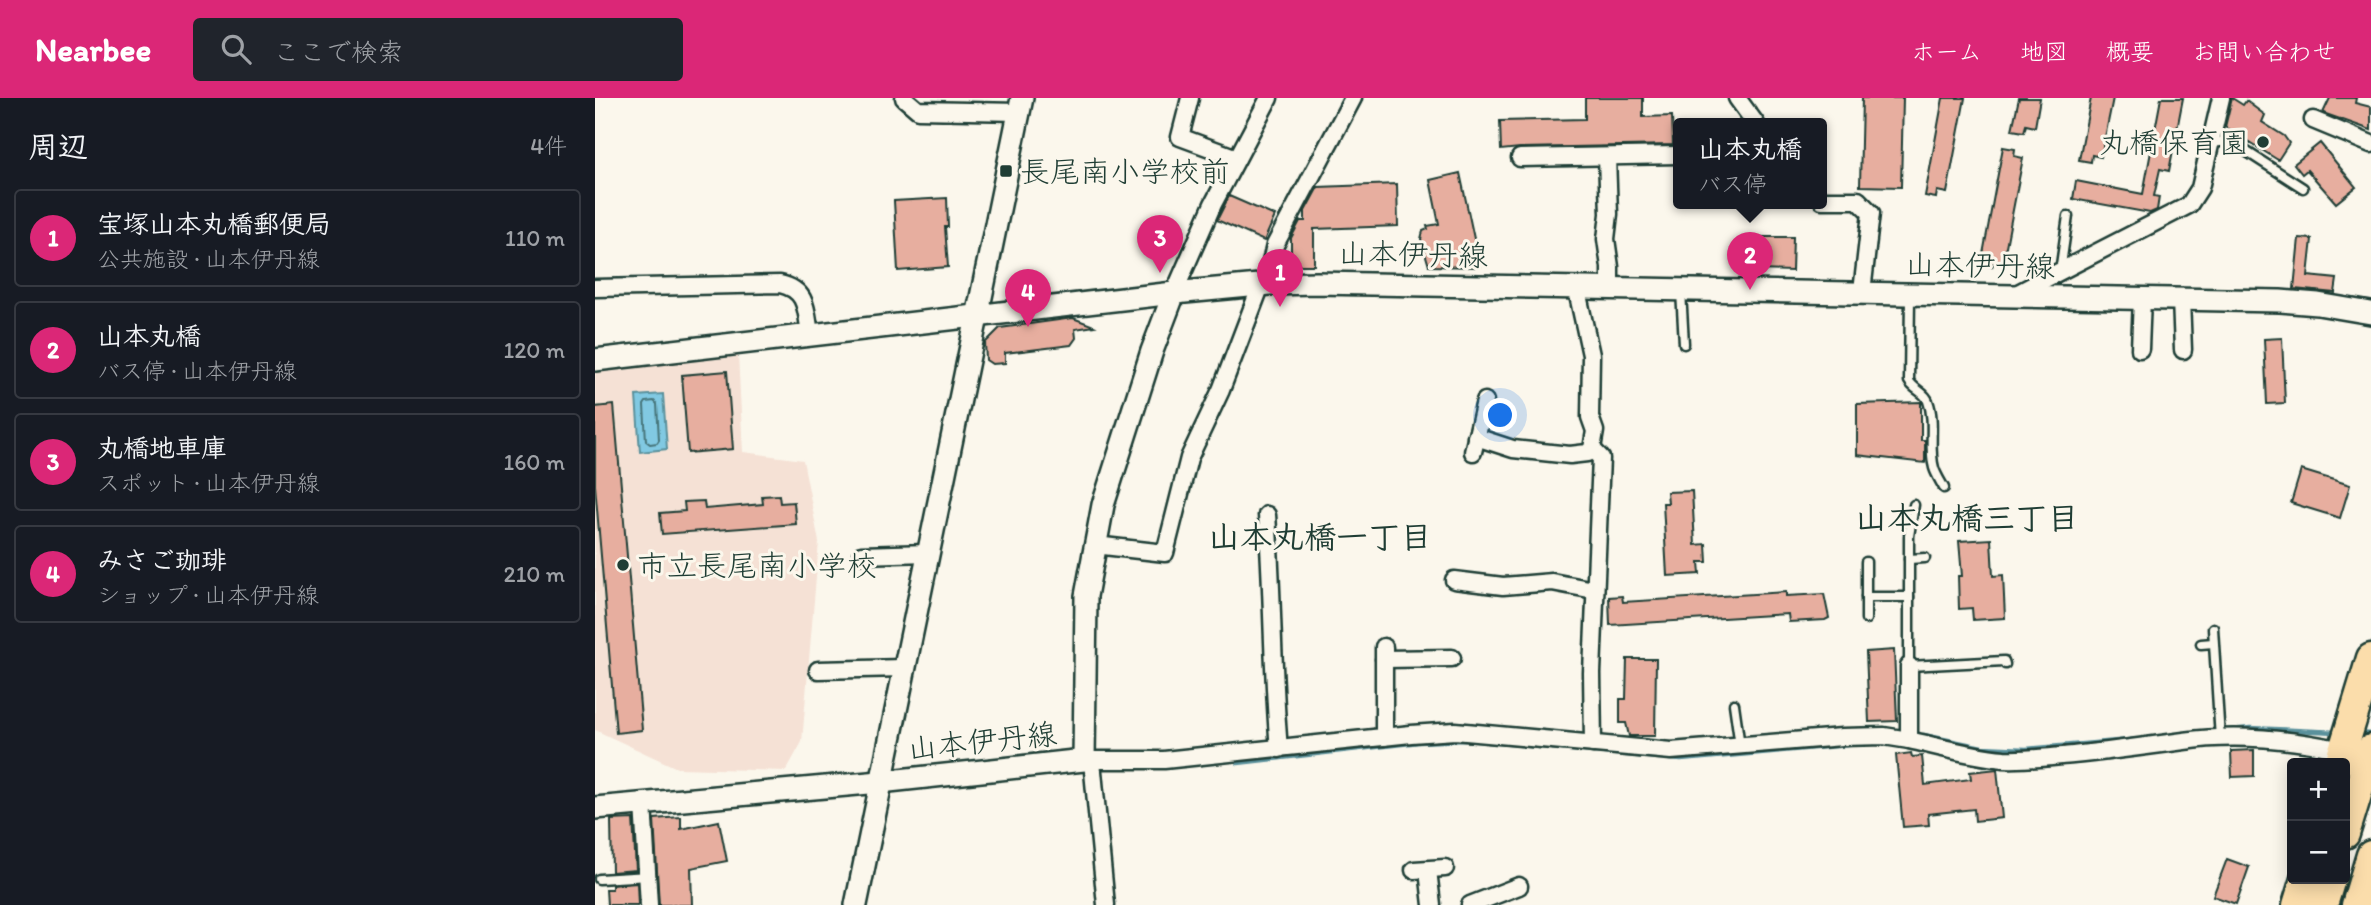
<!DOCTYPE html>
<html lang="ja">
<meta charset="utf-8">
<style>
:root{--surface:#171b24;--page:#20242c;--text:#f1f3f6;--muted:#9ea1a6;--line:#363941;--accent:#db2777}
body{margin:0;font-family:Itim,"Klee One",sans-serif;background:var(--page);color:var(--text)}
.controls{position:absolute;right:21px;bottom:21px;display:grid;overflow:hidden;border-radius:7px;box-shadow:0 4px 18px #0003}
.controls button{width:63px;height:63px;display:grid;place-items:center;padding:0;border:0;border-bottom:2px solid var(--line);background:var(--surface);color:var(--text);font:35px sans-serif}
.you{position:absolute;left:906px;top:318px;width:24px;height:24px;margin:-18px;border:5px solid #fff;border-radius:50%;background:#1a73e8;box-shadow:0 0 0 10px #1a73e833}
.badge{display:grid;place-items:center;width:46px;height:46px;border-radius:50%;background:var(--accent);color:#fff;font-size:23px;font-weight:700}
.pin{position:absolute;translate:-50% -58px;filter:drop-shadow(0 2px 4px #0008)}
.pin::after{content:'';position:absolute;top:37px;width:24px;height:21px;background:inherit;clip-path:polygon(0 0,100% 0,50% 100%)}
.popup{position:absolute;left:1078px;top:20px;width:154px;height:91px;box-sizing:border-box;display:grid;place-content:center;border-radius:7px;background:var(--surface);filter:drop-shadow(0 2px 5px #0005);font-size:23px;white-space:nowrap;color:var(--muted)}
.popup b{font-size:26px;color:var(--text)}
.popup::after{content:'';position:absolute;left:50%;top:100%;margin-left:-14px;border:14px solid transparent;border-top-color:var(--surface)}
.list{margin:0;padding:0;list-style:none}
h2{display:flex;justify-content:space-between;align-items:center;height:91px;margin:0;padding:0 28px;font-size:30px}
h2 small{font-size:23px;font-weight:400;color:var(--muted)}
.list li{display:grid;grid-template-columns:46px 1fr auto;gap:21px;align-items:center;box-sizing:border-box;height:98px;margin:0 14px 14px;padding:0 14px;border:2px solid var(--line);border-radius:7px}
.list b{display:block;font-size:26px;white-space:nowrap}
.list p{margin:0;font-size:23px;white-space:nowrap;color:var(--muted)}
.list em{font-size:23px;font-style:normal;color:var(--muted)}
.icon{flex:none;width:38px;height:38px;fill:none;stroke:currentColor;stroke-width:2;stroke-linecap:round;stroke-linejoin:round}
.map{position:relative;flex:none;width:1776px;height:807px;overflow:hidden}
header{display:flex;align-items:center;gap:42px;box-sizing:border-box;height:98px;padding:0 35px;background:var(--accent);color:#fff}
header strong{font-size:33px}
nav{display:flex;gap:38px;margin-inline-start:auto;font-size:24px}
.search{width:490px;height:63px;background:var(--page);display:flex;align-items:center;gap:18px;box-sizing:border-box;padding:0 24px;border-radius:7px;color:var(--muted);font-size:26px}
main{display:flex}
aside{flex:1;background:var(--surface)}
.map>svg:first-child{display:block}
.built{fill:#f5e1d5}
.water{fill:#81c9e2;stroke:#5a919c;stroke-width:2}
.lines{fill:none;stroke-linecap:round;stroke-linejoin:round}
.shore{stroke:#46757a;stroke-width:2}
.stream{stroke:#5a919c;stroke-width:4.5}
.building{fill:#e7ae9f;stroke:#1f3d34;stroke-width:2}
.lane-casing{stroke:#1f3d34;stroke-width:13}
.street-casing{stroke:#1f3d34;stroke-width:21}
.secondary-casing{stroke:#1f3d34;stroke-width:26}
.highway-casing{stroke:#1f3d34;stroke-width:33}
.lane{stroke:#fbf7ec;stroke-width:8}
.street{stroke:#fbf7ec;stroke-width:16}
.secondary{stroke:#fbf7ec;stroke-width:21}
.highway{stroke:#fbddab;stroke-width:28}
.poi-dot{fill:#1f3d34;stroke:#fbf7ec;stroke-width:2.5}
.labels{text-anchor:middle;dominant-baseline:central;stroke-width:6;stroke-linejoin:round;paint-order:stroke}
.poi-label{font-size:30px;fill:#1f3d34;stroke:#fbf7ec;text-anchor:start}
.street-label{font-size:30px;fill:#1f3d34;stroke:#fbf7ec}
.neighbourhood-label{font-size:32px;font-weight:bold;fill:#1f3d34;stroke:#fbf7ec}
</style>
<header>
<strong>Nearbee</strong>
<div class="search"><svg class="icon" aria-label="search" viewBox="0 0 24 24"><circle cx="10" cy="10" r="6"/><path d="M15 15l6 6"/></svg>ここで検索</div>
<nav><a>ホーム</a><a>地図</a><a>概要</a><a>お問い合わせ</a></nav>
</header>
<main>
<aside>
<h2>周辺<small>4件</small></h2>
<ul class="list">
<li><span class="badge">1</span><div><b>宝塚山本丸橋郵便局</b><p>公共施設 · 山本伊丹線</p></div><em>110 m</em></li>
<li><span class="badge">2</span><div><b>山本丸橋</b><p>バス停 · 山本伊丹線</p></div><em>120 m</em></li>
<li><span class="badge">3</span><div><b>丸橋地車庫</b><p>スポット · 山本伊丹線</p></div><em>160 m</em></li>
<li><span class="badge">4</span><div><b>みさご珈琲</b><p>ショップ · 山本伊丹線</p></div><em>210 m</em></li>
</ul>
</aside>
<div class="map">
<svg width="1776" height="807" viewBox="0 0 1776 807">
<rect width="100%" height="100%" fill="#fbf7ec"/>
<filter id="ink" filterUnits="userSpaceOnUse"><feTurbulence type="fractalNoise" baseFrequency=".0143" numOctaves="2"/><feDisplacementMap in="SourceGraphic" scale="14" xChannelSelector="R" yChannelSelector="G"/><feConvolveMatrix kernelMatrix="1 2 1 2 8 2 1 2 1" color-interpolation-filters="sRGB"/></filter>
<g filter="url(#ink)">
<polygon class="built" points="143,256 148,354 208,362 224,444 207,644 191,673 82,670 0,632 0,274"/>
<polygon class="water" points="68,296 72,351 45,354 41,298"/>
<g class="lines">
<polygon class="shore" points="59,303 62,306 64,342 62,345 55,346 51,343 49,307 51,304"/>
<g class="stream">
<polyline points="1635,632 1655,630 1742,634"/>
<polyline points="1764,635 1776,636"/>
<polyline points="1323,638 1329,637 1387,649 1431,651 1557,640"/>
<polyline points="643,665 824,644 871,642 1086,662 1265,646"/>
</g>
</g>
<g class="building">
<polygon points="990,0 1048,0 1048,19 1077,18 1078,47 925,50 906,52 905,23 990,21"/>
<polygon points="1267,0 1308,0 1306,89 1265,88"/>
<polygon points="1348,0 1370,0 1352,95 1342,93 1341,100 1330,98"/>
<polygon points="1424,0 1445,0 1440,29 1431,27 1429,34 1417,32"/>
<polygon points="1496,0 1518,0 1506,59 1497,57 1496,64 1484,62"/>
<polygon points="1566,0 1588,0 1574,73 1565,71 1559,98 1564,99 1562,112 1555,115 1478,101 1481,83 1548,96"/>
<polygon points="1637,0 1648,7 1651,3 1670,17 1667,24 1689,38 1694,45 1683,62 1630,29"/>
<polygon points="1735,0 1761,0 1760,5 1776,9 1776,32 1728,15"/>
<polygon points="1725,45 1761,89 1741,105 1712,72 1707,76 1699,66"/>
<polygon points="1408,49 1420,51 1419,58 1428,60 1408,164 1399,163 1397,169 1386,167"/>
<polygon points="865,75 885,169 834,168 826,141 828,133 833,131 832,128 844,126 835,82"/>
<polygon points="802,86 803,128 719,131 719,167 696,167 696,140 705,123 710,123 710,113 723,89"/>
<polygon points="634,98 680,118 669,143 622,122"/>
<polygon points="352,100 353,129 350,129 353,169 303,173 299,103"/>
<polygon points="1163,139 1198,139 1197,173 1163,172"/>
<polygon points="1704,140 1717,141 1713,178 1742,181 1740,195 1699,191"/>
<polygon points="478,220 499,228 480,231 481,240 476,247 410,255 410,265 397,266 391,262 390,245 405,230"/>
<polygon points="1687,240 1690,305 1672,306 1669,241"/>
<polygon points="132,273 138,351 93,355 87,277"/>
<polygon points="1326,304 1326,342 1330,342 1330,365 1262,357 1262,306"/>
<polygon points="19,307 47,632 21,635 0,387 0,309"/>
<polygon points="1706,372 1755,387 1745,420 1696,405"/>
<polygon points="1097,393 1100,447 1111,446 1112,464 1104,464 1105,476 1072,478 1068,405 1073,405 1072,394"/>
<polygon points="184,397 185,405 199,404 201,426 67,436 65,415 90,413 89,404 109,403 110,411 168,406 167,398"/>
<polygon points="1396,441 1398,478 1408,477 1410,520 1378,522 1377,510 1364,511 1363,478 1367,478 1364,443"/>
<polygon points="1191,494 1191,498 1229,496 1234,520 1230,522 1194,524 1193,516 1015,527 1014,499 1027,498 1028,504"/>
<polygon points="1299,552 1302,623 1274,624 1271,554"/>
<polygon points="1032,561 1061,561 1060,638 1034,638 1031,625 1025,625 1025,601 1031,601"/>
<polygon points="1659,652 1659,678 1637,679 1636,653"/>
<polygon points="1316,655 1317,659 1327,658 1330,687 1376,681 1375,674 1402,671 1407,720 1380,723 1379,711 1333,716 1334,727 1308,729 1301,657"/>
<polygon points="86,719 86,731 124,723 132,763 96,770 97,807 64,807 59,721"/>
<polygon points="38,721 41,772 17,774 16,722"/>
<polygon points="1632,761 1654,769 1641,806 1618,798"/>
<polygon points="42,785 43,807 12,807 11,791 17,791 17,787"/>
</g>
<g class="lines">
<defs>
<g id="lane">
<polyline points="1616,45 1635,43 1708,90"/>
<polyline points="1465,174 1473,118"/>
<polyline points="1086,193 1089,246"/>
<path d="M1315 198 1314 283C1319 292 1330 294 1333 303 1341 324 1333 349 1339 370 1341 377 1346 384 1349 390"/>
<polyline points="1319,407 1314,438 1314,568 1409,563 1410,566"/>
<polyline points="1314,461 1330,460"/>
<polyline points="1271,499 1314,499"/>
<polyline points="1271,521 1271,464"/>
<polyline points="1618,530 1625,641"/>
<polyline points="1606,546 1618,545"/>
<polyline points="1139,606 1145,648"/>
<polyline points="4,781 54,778"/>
</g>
<g id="street">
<polyline points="309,0 323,12 424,14"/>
<polyline points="595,0 585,39 642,60"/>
<polyline points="1142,0 1161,26"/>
<polyline points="1718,22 1776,46"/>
<polyline points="1012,59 1014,116 1011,141 1015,169 1015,189"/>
<polyline points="925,60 1083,57"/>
<polyline points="1227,102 1263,102 1276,115 1267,194"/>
<polyline points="675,186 674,173 680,147 758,0"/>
<path d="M0 190 185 186C213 192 211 213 215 236"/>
<polyline points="579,195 618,106 674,0"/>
<polyline points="1419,197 1594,107 1605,90 1626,0"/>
<polyline points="1586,201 1588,252"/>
<polyline points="1545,251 1547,200"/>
<polyline points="881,339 918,351 975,357 992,355 997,351 1000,333 995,319 996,257 981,188"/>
<polyline points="997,351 1006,360 997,575 998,646"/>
<polyline points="878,354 890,303"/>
<path d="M672 417C678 495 677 573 684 651"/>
<polyline points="500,447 570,455 594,360 626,292 666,187"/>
<polyline points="266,457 333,455"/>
<polyline points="859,482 908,488 957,484 999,492"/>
<polyline points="789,549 789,639"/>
<polyline points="789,561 857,560"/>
<polyline points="223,572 309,570"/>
<path d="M1314 642C1345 649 1376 658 1409 661 1432 662 1455 659 1478 657 1515 653 1552 648 1589 643 1643 635 1696 641 1748 652"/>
<polyline points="489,662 569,662 816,636 860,633 1076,653 1247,639 1289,638 1314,642 1314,568"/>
<polyline points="497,663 511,807"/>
<polyline points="48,705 54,807"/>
<polyline points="819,772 850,770"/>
<polyline points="833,772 837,807"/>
<polyline points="875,807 924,788"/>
</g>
<g id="secondary">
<polyline points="0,262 579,195 675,186 722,185 1685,203 1723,206 1776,215"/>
<polyline points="0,710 285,684 489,662 491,498 508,407 557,253 579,195"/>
<polyline points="261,807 427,0"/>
</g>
<g id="highway">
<polyline points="1744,665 1776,560"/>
<polyline points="1750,736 1776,651"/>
<polyline points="1702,807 1710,781"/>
<polyline points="1728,807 1736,781"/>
<polyline points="1761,807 1776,757"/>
</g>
</defs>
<use href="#lane" class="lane-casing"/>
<use href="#street" class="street-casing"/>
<use href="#secondary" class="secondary-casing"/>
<use href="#highway" class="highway-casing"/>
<use href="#lane" class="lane"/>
<use href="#street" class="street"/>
<use href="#secondary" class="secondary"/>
<use href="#highway" class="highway"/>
</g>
</g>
<g class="poi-dot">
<circle cx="1668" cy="44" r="7"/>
<rect x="404" y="66" width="14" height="14" rx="3.5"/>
<circle cx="28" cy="467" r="7"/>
</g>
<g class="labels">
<g class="poi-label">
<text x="1654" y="44" text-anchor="end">丸橋保育園</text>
<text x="425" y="73">長尾南小学校前</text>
<text x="42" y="467">市立長尾南小学校</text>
</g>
<g class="street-label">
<text transform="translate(818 156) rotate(1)">山本伊丹線</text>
<text transform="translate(1385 167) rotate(1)">山本伊丹線</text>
<text transform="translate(387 643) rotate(-6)">山本伊丹線</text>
</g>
<g class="neighbourhood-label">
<text x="1372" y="420">山本丸橋三丁目</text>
<text x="725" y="439">山本丸橋一丁目</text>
</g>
</g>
</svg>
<div class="controls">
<button>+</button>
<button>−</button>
</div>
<div class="you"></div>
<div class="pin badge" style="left:685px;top:209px">1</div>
<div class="pin badge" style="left:1155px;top:192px">2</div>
<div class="popup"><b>山本丸橋</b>バス停</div>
<div class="pin badge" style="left:565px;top:175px">3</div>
<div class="pin badge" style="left:433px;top:229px">4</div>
</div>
</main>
